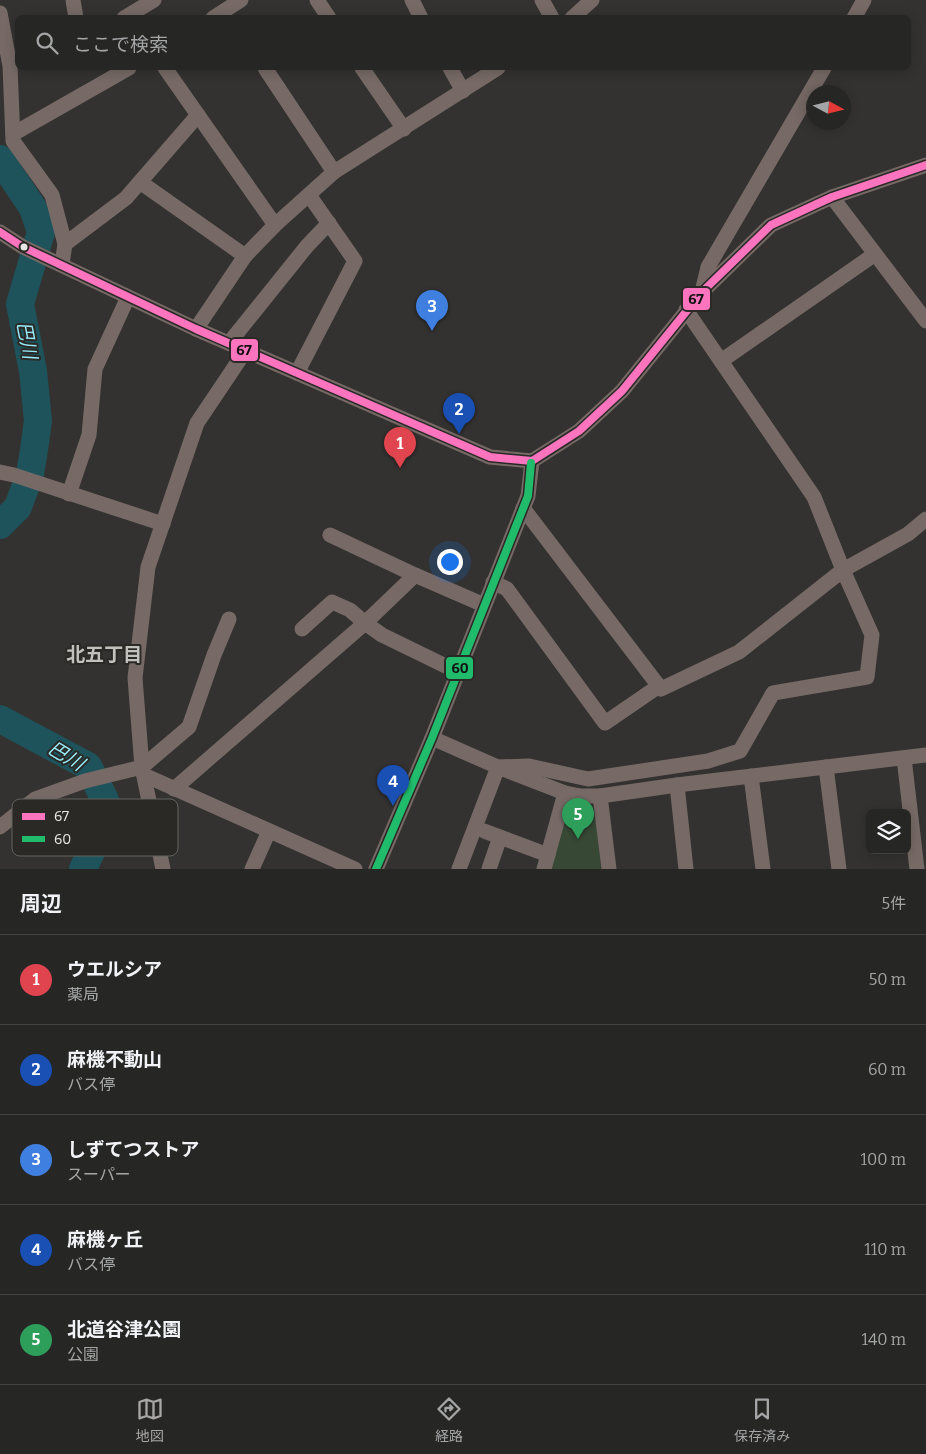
<!DOCTYPE html>
<html lang="ja">
<meta charset="utf-8">
<style>
:root{--surface:#262624;--page:#2e2e2c;--text:#f1f3f6;--muted:#a4a5a6;--line:#424341;--accent:#a9a7a5}
body{margin:0;font-family:Bitter,"Noto Sans JP",serif;background:var(--page);color:var(--text)}
.controls{position:absolute;right:15px;bottom:15px;display:grid;overflow:hidden;border-radius:8px;box-shadow:0 2px 12px #0003}
.controls button{width:45px;height:45px;display:grid;place-items:center;padding:0;border:0;border-bottom:1px solid var(--line);background:var(--surface);color:var(--text);font:25px sans-serif}
.compass{position:absolute;left:806px;top:85px;width:45px;height:45px;border-radius:50%;background:var(--surface);box-shadow:0 2px 12px #0003;rotate:97deg}
.you{position:absolute;left:449px;top:561px;width:18px;height:18px;margin:-12px;border:4px solid #fff;border-radius:50%;background:#1a73e8;box-shadow:0 0 0 8px #1a73e833}
.badge{display:grid;place-items:center;width:32px;height:32px;border-radius:50%;background:var(--accent);color:#fff;font-size:16px;font-weight:700}
.pin{position:absolute;translate:-50% -41px;filter:drop-shadow(0 1px 2px #0008)}
.pin::after{content:'';position:absolute;top:26px;width:18px;height:15px;background:inherit;clip-path:polygon(0 0,100% 0,50% 100%)}
.list{margin:0;padding:0;list-style:none}
h2{display:flex;justify-content:space-between;align-items:center;height:65px;margin:0;padding:0 20px;font-size:21px}
h2 small{font-size:16px;font-weight:400;color:var(--muted)}
.list li{display:grid;grid-template-columns:32px 1fr auto;gap:15px;align-items:center;box-sizing:border-box;height:90px;padding:0 20px;border-top:1px solid var(--line)}
.list b{display:block;font-size:19px;white-space:nowrap}
.list p{margin:0;font-size:16px;white-space:nowrap;color:var(--muted)}
.list em{font-size:16px;font-style:normal;color:var(--muted)}
.icon{flex:none;width:28px;height:28px;fill:none;stroke:currentColor;stroke-width:2;stroke-linecap:round;stroke-linejoin:round}
.map{position:relative;flex:none;width:926px;height:869px;overflow:hidden}
.search{position:absolute;background:var(--surface);box-shadow:0 2px 12px #0003;left:15px;right:15px;top:15px;height:55px;display:flex;align-items:center;gap:12px;box-sizing:border-box;padding:0 18px;border-radius:8px;color:var(--muted);font-size:19px}
.sheet{height:515px;background:var(--surface)}
nav{display:flex;justify-content:space-around;align-items:center;box-sizing:border-box;height:70px;border-top:1px solid var(--line);background:var(--surface);font-size:14px;color:var(--muted)}
nav a{display:grid;justify-items:center;gap:2px}
nav .on{color:var(--accent)}
.map>svg:first-child{display:block}
.green{fill:#374835}
.lines{fill:none;stroke-linecap:round;stroke-linejoin:round}
.river{stroke:#1f535b;stroke-width:28}
.minor{stroke:#776a66;stroke-width:15}
.bus-1-casing{stroke:#2a2926;stroke-width:11}
.bus-2-casing{stroke:#2a2926;stroke-width:11}
.bus-1{stroke:#fc73be;stroke-width:8}
.bus-2{stroke:#20bc6c;stroke-width:8}
.bus-dot{fill:#e8e6e4;stroke:#2a2926;stroke-width:2}
.labels{text-anchor:middle;dominant-baseline:central;stroke-width:4;stroke-linejoin:round;paint-order:stroke}
.water-label{font-size:19px;font-style:italic;fill:#96eaf8;stroke:#2a2926}
.neighbourhood-label{font-size:19px;font-weight:bold;fill:#c3c1bd;stroke:#2a2926}
.key{fill:#2a2926;stroke:#63625f;stroke-width:1}
.key-label{font-size:14px;fill:#e8e6e4}
.line-badge{stroke:#2a2926;stroke-width:2}
.pale-badge-label{font-size:14px;text-anchor:middle;font-weight:bold;fill:#111}
</style>
<div class="map">
<svg width="926" height="869" viewBox="0 0 926 869">
<rect width="100%" height="100%" fill="#333230"/>
<polygon class="green" points="571,804 593,806 595,810 601,869 550,869 566,808"/>
<g class="lines">
<g class="river">
<polyline points="0,159 33,208 41,232 20,304 33,371 38,421 34,450 30,474 18,507 0,525"/>
<polyline points="0,719 88,766 105,800 104,824 83,869"/>
</g>
<g class="minor">
<polyline points="73,0 76,18"/>
<polyline points="317,0 329,18"/>
<polyline points="412,0 421,18"/>
<polyline points="542,0 552,18"/>
<polyline points="0,13 10,66 13,141 52,195 65,244 62,264"/>
<polyline points="124,18 154,0"/>
<polyline points="213,18 241,0"/>
<polyline points="572,18 592,0"/>
<polyline points="854,18 864,0"/>
<polyline points="165,68 275,225"/>
<polyline points="265,68 334,172"/>
<polyline points="362,68 404,129"/>
<polyline points="450,68 463,91"/>
<polyline points="13,134 129,68"/>
<polyline points="140,182 245,256"/>
<polyline points="832,197 926,321"/>
<polyline points="0,232 23,247 196,329 490,457 532,461 579,431 622,391 702,292 771,225 832,197 926,165"/>
<polyline points="65,244 126,198 198,115"/>
<polyline points="702,292 708,267 824,68"/>
<polyline points="196,329 245,256 275,225 334,172 498,68"/>
<polyline points="229,343 307,246 329,223"/>
<polyline points="721,361 875,254"/>
<polyline points="297,373 355,261 309,195"/>
<polyline points="0,472 14,475 163,524"/>
<polyline points="69,494 89,435 95,369 128,297"/>
<polyline points="523,508 661,689 739,652 843,570 908,534 926,519"/>
<polyline points="330,535 415,575 484,605"/>
<polyline points="493,582 507,589 605,723 659,686"/>
<polyline points="302,629 332,602 350,610 365,623 382,635 458,672"/>
<polyline points="432,738 498,767 565,793 581,796 600,796"/>
<polyline points="904,758 917,869"/>
<polyline points="826,767 839,869"/>
<polyline points="144,775 355,869"/>
<polyline points="751,776 763,869"/>
<polyline points="677,785 686,869"/>
<polyline points="174,789 365,623 415,575"/>
<polyline points="0,827 35,799 85,781 142,767 189,727 214,655 229,619"/>
<polyline points="484,831 548,855"/>
<polyline points="163,869 142,767 135,678 148,567 197,423 246,350"/>
<polyline points="252,869 269,831"/>
<polyline points="376,869 432,738 528,496 532,461"/>
<polyline points="459,869 498,767 529,766 588,779 708,761 740,751 773,693 867,677 872,635 843,570 814,497 686,310"/>
<polyline points="489,869 500,837"/>
<polyline points="544,869 565,793"/>
<polyline points="609,869 600,796 677,785 926,755"/>
</g>
<defs>
<polyline id="bus-1" points="0,232 23,247 196,329 490,457 532,461 579,431 622,391 702,292 771,225 832,197 926,165"/>
<polyline id="bus-2" points="376,869 432,738 528,496 531,463"/>
</defs>
<use href="#bus-1" class="bus-1-casing"/>
<use href="#bus-2" class="bus-2-casing"/>
<use href="#bus-1" class="bus-1"/>
<use href="#bus-2" class="bus-2"/>
</g>
<circle class="bus-dot" cx="24" cy="247" r="4.5"/>
<g class="labels">
<g class="water-label">
<text transform="translate(27 340) rotate(79)">巴川</text>
<text transform="translate(66 756) rotate(31)">巴川</text>
</g>
<g class="neighbourhood-label">
<text x="104" y="654">北五丁目</text>
</g>
</g>
<rect x="12" y="799" width="166" height="57" rx="8" class="key"/>
<rect x="22" y="813" width="23" height="7" fill="#fc73be"/>
<rect x="22" y="836" width="23" height="6" fill="#20bc6c"/>
<g class="key-label">
<text x="54" y="821">67</text>
<text x="54" y="844">60</text>
</g>
<g class="line-badge">
<rect x="682" y="287" width="29" height="24" rx="5" fill="#fc73be"/>
<rect x="230" y="338" width="29" height="24" rx="5" fill="#fc73be"/>
<rect x="445" y="656" width="29" height="24" rx="5" fill="#20bc6c"/>
</g>
<g class="pale-badge-label">
<text x="696" y="304">67</text>
<text x="244" y="355">67</text>
<text x="460" y="673">60</text>
</g>
</svg>
<div class="controls">
<button><svg class="icon" aria-label="layers" viewBox="0 0 24 24"><path d="M12 4l9 5-9 5-9-5zM3 14l9 5 9-5"/></svg></button>
</div>
<svg class="compass" viewBox="-18 -18 36 36"><path d="M0-13l5 13h-10z" fill="#e53935"/><path d="M0 13l5-13h-10z" fill="#a4a5a6"/></svg>
<div class="you"></div>
<div class="pin badge" style="left:400px;top:468px;background:#e0444e">1</div>
<div class="pin badge" style="left:459px;top:434px;background:#1a4fb4">2</div>
<div class="pin badge" style="left:432px;top:331px;background:#3f7fe0">3</div>
<div class="pin badge" style="left:393px;top:806px;background:#1a4fb4">4</div>
<div class="pin badge" style="left:578px;top:839px;background:#2e9e5b">5</div>
<div class="search"><svg class="icon" aria-label="search" viewBox="0 0 24 24"><circle cx="10" cy="10" r="6"/><path d="M15 15l6 6"/></svg>ここで検索</div>
</div>
<section class="sheet">
<h2>周辺<small>5件</small></h2>
<ul class="list">
<li><span class="badge" style="background:#e0444e">1</span><div><b>ウエルシア</b><p>薬局</p></div><em>50 m</em></li>
<li><span class="badge" style="background:#1a4fb4">2</span><div><b>麻機不動山</b><p>バス停</p></div><em>60 m</em></li>
<li><span class="badge" style="background:#3f7fe0">3</span><div><b>しずてつストア</b><p>スーパー</p></div><em>100 m</em></li>
<li><span class="badge" style="background:#1a4fb4">4</span><div><b>麻機ヶ丘</b><p>バス停</p></div><em>110 m</em></li>
<li><span class="badge" style="background:#2e9e5b">5</span><div><b>北道谷津公園</b><p>公園</p></div><em>140 m</em></li>
</ul>
</section>
<nav>
<a class="on"><svg class="icon" aria-label="map" viewBox="0 0 24 24"><path d="M3 6l6-2 6 2 6-2v14l-6 2-6-2-6 2zM9 4v14M15 6v14"/></svg>地図</a>
<a><svg class="icon" aria-label="directions" viewBox="0 0 24 24"><path d="M12 3l9 9-9 9-9-9zM9 14v-3h6M13 9l2 2-2 2"/></svg>経路</a>
<a><svg class="icon" aria-label="saved" viewBox="0 0 24 24"><path d="M7 4h10v16l-5-4-5 4z"/></svg>保存済み</a>
</nav>
